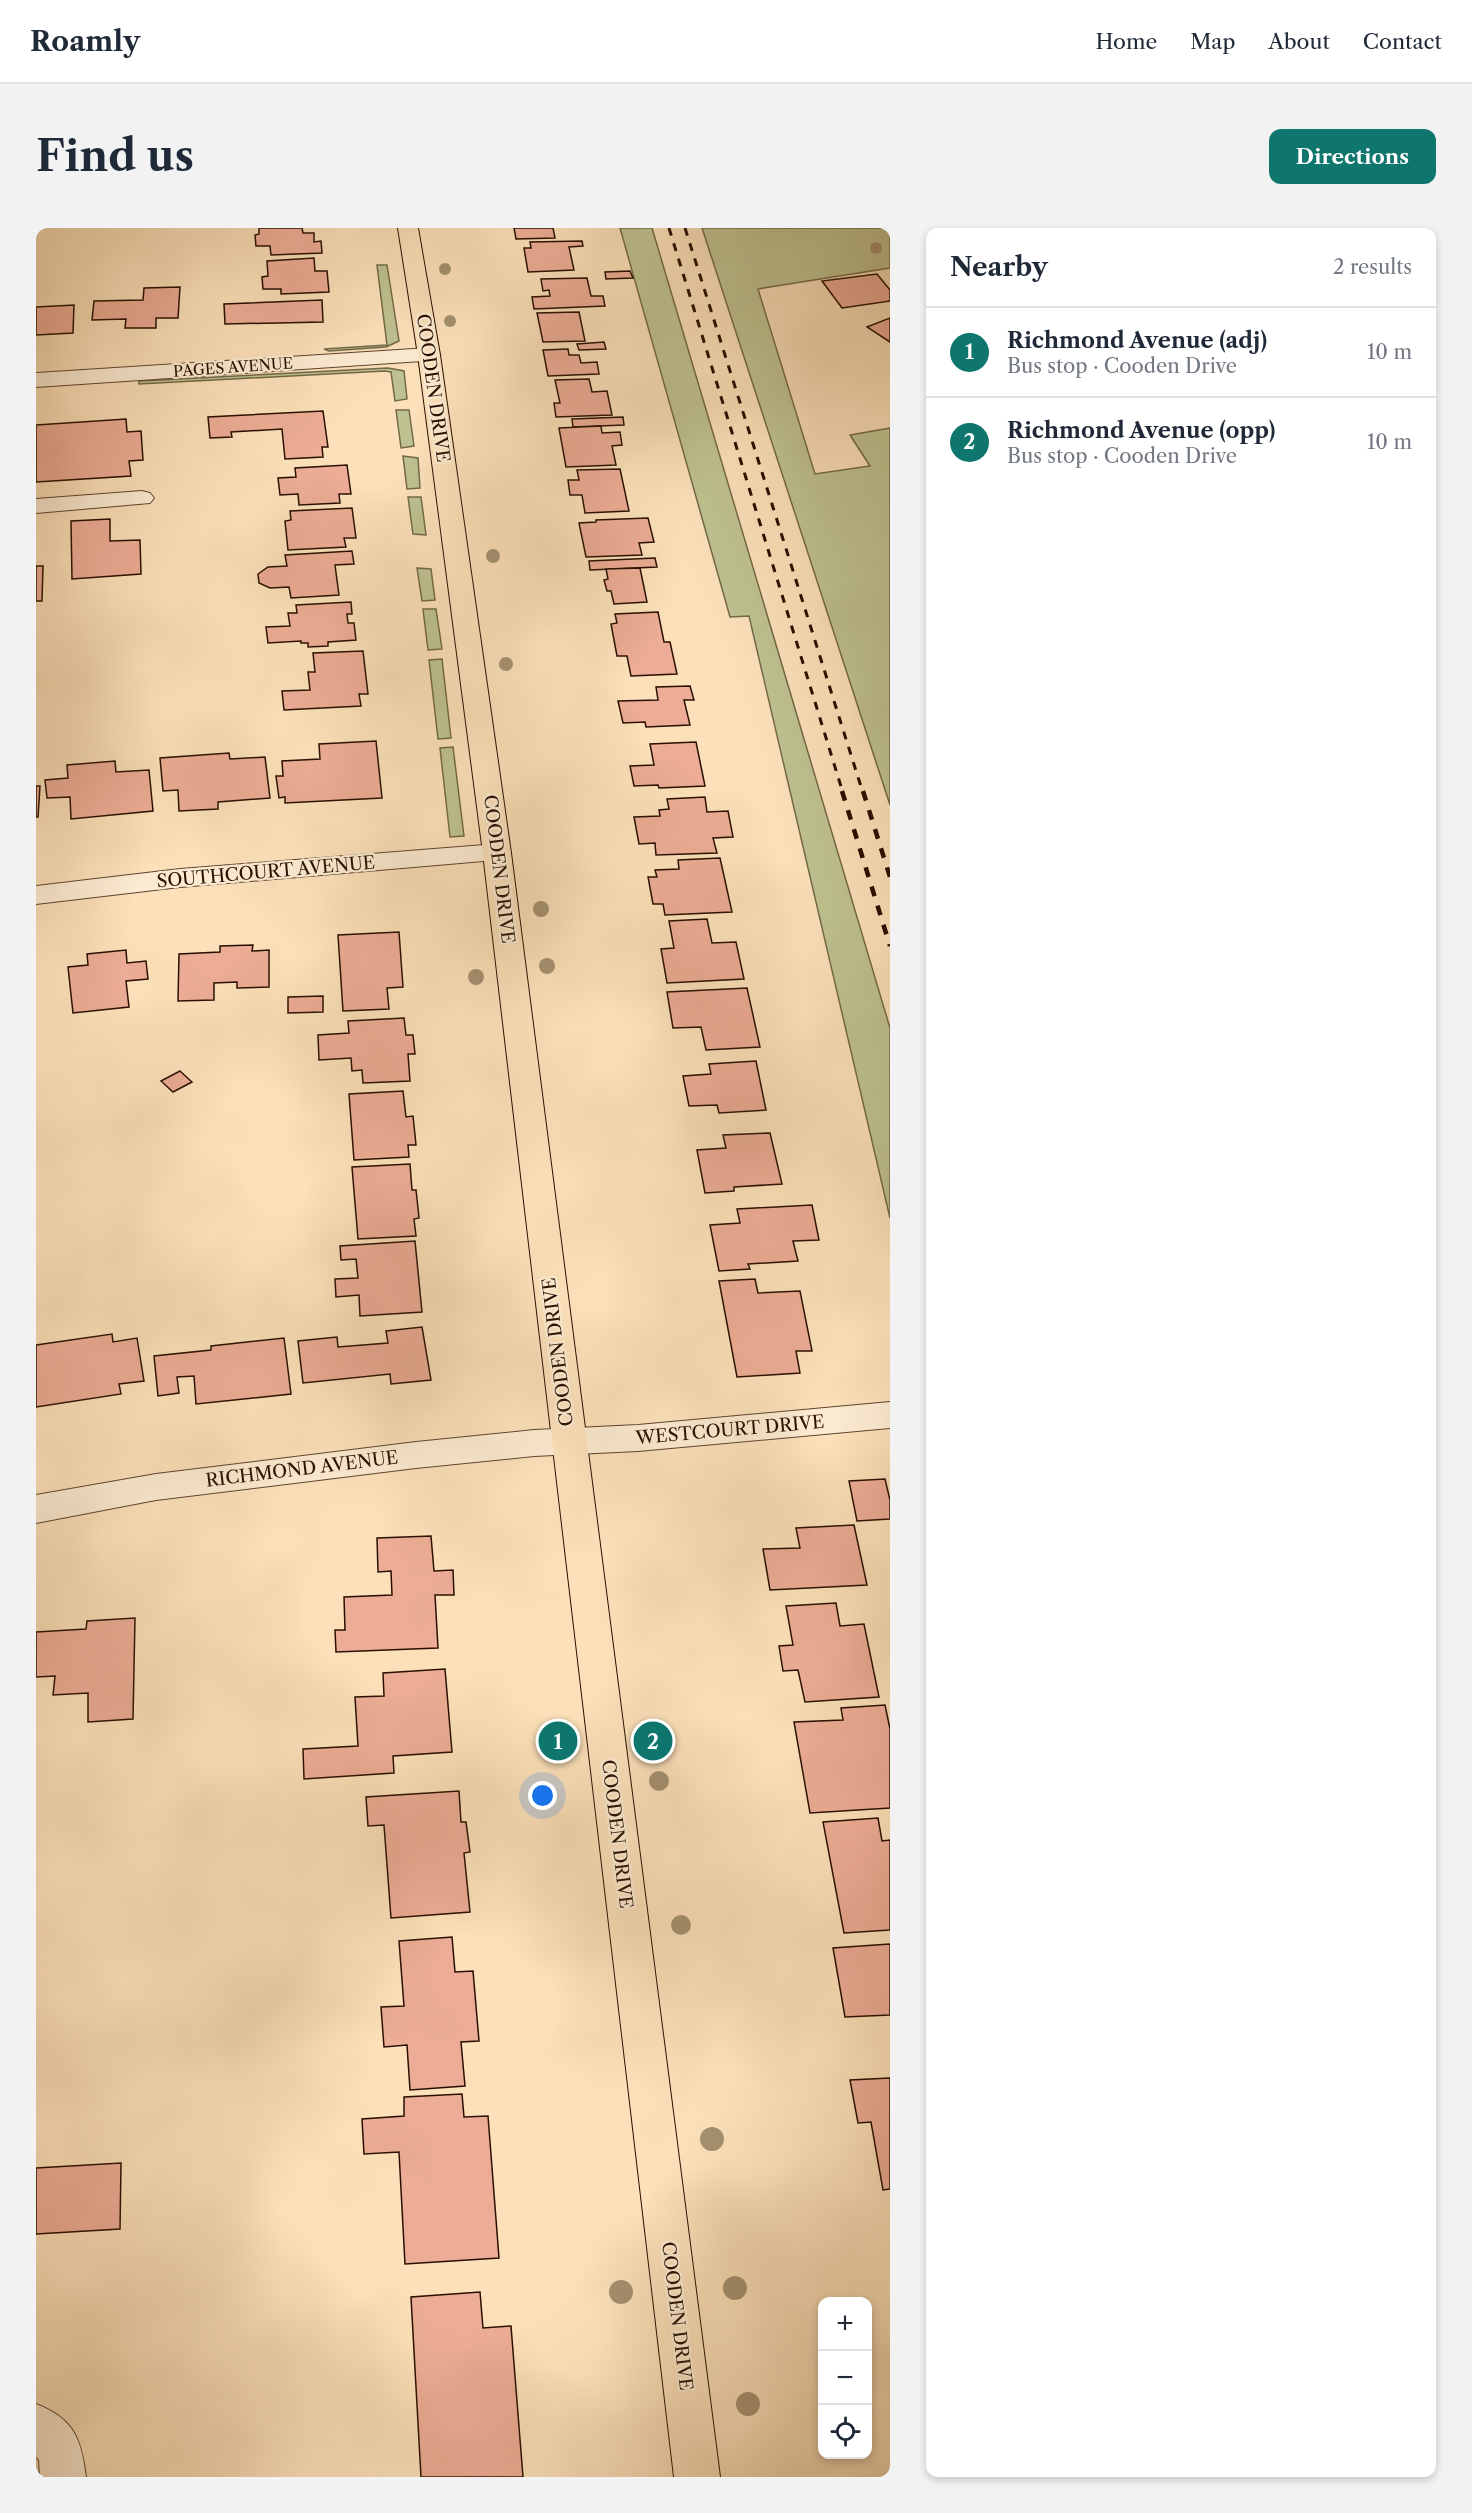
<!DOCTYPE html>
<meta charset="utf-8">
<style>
:root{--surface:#fff;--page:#f2f2f3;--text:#1f2937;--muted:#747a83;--line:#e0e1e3;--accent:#0f766e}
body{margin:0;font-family:"Libre Caslon Text",serif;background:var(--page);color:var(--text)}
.controls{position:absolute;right:18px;bottom:18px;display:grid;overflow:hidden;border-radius:12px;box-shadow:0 3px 9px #0003}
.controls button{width:54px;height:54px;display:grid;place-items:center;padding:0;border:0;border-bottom:2px solid var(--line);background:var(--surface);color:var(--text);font:30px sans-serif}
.you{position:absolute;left:507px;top:1568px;width:21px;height:21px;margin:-15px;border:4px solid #fff;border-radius:50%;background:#1a73e8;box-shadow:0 0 0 9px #1a73e833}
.badge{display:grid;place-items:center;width:39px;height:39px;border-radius:50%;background:var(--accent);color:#fff;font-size:20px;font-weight:700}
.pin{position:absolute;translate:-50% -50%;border:3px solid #fff;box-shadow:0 2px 6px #0006}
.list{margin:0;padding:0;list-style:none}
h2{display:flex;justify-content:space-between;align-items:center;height:78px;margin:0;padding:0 24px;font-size:26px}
h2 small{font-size:20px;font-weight:400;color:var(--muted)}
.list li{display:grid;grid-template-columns:39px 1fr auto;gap:18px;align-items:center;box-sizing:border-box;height:90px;padding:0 24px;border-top:2px solid var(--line)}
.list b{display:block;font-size:22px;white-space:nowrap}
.list p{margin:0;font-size:20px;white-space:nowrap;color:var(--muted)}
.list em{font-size:20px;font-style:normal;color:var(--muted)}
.icon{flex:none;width:33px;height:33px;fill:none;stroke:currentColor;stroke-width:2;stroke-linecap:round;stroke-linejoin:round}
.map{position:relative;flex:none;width:854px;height:2249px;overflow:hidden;border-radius:12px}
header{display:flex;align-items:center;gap:36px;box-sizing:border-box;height:84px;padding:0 30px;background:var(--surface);border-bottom:2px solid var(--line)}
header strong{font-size:28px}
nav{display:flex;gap:33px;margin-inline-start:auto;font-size:21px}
.intro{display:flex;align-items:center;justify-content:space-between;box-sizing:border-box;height:144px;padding:0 36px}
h1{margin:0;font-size:42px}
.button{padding:15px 27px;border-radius:12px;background:var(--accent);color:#fff;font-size:21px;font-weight:700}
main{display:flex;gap:36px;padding:0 36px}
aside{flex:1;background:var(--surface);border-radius:12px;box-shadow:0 3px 9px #0003}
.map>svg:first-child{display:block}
.green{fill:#bec290;stroke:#746948;stroke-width:1.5}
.building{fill:#ecac95;stroke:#291001;stroke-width:1.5}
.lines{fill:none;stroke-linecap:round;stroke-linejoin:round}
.minor-casing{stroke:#5e442f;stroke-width:2}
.major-casing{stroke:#291001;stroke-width:2}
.minor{fill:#fcebd2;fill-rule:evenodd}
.major{fill:#fbe0b9;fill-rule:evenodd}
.rail-far1{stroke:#291001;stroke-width:3;stroke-dasharray:8 8;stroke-linecap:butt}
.rail{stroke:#291001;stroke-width:4.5;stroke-dasharray:10 10;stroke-linecap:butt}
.tree{fill:#a4906f}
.labels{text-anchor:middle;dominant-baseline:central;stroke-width:4.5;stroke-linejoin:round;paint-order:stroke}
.far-street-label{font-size:15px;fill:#291001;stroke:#fcebd2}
.street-label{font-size:18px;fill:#291001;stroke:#fcebd2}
</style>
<header>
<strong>Roamly</strong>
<nav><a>Home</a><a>Map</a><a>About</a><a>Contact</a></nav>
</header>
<div class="intro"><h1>Find us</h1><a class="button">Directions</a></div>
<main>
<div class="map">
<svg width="854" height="2249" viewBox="0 0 854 2249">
<rect width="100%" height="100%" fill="#fbe0b9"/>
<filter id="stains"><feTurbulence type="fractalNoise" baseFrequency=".00333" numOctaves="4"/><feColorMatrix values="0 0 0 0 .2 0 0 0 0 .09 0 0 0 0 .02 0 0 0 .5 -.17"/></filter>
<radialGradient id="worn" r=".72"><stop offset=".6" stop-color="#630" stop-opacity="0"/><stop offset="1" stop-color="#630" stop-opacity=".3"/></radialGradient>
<g class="green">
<polygon points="584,0 616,0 854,800 854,990 713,388 694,389"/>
<polygon points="666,0 854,0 854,40 722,61 779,246 834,238 814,207 854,200 854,577"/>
<polygon points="341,37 351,37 363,113 350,119 293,123 288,121 351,117"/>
<polygon points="352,140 368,143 371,171 359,173 355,144 349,143 103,156 103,153"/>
<polygon points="360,182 373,182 378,218 365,220"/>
<polygon points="367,228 382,230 384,260 371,261"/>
<polygon points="372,269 385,269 390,307 377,306"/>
<polygon points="381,340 395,341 399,372 386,373"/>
<polygon points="387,381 400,381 406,421 392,422"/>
<polygon points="406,431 415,510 402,511 393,432"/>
<polygon points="417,519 428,608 414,609 404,520"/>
</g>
<g class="building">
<polygon points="223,0 266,0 267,5 278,5 278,14 285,13 286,25 235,27 234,18 220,18 219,7 223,6"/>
<polygon points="478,0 517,0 519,10 480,11"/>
<polygon points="546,13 547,18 533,19 538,42 492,44 488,20 495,20 494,14"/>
<polygon points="278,30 279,43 291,43 293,64 245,66 245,61 227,61 226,49 232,48 231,33"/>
<polygon points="594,43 597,50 570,51 569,44"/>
<polygon points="841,46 854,62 854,73 806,80 786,53"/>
<polygon points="551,50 555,68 567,68 569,78 498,81 496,69 514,68 513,62 507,63 505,51"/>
<polygon points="144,59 142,90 120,90 120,100 89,100 90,91 56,92 58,73 107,72 108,60"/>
<polygon points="286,72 287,94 189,96 188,76"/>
<polygon points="38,77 37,105 0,107 0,79"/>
<polygon points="543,84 549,113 507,114 501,85"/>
<polygon points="854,90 854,114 831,99"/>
<polygon points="568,114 570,121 543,122 541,116"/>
<polygon points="532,121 533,127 543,127 545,135 561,134 563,146 512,148 507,122"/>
<polygon points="553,151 556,164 571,163 576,187 520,189 518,175 524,175 519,152"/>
<polygon points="287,183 292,219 286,219 287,229 249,231 246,201 195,204 196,209 174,210 172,189"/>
<polygon points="587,189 588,197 537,199 536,191"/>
<polygon points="90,191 91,204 105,203 107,232 93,233 95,248 0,254 0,197"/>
<polygon points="565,198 566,205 584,204 586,217 576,218 580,237 530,239 523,200"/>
<polygon points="311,237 315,266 303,266 304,275 263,277 262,266 244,267 242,250 260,249 259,240"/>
<polygon points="584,241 593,283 549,285 546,267 534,267 532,252 543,252 541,242"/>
<polygon points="316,280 320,310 308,310 310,319 252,322 249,293 255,292 254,283"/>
<polygon points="612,290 618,314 603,315 606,327 550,329 543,295 560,294 560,292"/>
<polygon points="74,291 74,313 104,312 105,346 36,351 35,293"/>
<polygon points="316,323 318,336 299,337 303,367 255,370 253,359 234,360 223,355 222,346 232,339 251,338 249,327"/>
<polygon points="619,330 621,339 554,342 553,333"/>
<polygon points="0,338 7,338 6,373 0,373"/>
<polygon points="604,340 611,374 578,376 575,363 571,363 568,352 572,351 570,341"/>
<polygon points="315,374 316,386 311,386 312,395 318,395 320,412 292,414 292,418 272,419 272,415 265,415 265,413 232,415 230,399 254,398 252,385 261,385 260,377"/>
<polygon points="622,384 628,414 634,414 641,446 595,448 591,428 581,428 575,396 581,395 579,386"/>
<polygon points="327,423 332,466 323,466 325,478 248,482 246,463 274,462 272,444 279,444 277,425"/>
<polygon points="654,458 658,472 648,472 654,497 610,499 609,494 587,495 582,473 622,472 620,459"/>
<polygon points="340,513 346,570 249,575 249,569 243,570 240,548 247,548 246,533 284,531 283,516"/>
<polygon points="660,514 669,558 623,560 622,557 598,558 594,538 618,537 614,516"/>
<polygon points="193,525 194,531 229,529 234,570 182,574 182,581 143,583 142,562 127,563 124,530"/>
<polygon points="79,533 80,544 113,542 117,583 35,591 34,569 11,570 9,552 32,550 31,537"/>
<polygon points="0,558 4,558 2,589 0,589"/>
<polygon points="669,569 671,584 692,583 697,609 677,610 681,625 620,627 619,615 603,616 598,589 624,588 623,582 633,581 631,571"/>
<polygon points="684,630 696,684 629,687 627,676 617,676 612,649 621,649 619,642 643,641 642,632"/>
<polygon points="671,691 676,715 700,714 708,751 631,755 625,721 638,720 633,693"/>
<polygon points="363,704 367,759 351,760 353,781 307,783 302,707"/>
<polygon points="217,717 216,723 233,722 233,759 201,760 201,754 178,755 178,772 142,773 143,726 184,724 184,718"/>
<polygon points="90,722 91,735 110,733 112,751 90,753 93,779 37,785 32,739 52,737 51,726"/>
<polygon points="711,760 724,819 670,822 665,799 637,800 631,764"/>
<polygon points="287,768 287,784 252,785 252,769"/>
<polygon points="368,790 370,807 377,807 379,826 372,826 374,853 327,855 326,842 316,843 315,830 283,832 282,807 313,805 312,793"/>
<polygon points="720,833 730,882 683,885 681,877 653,878 647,848 675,846 673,836"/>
<polygon points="144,843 156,854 137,864 125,853"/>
<polygon points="367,863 370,889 377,888 379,907 380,917 372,917 373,929 318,932 313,866"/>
<polygon points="734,905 746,956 698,959 698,963 669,965 661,922 690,920 687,907"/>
<polygon points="374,936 376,962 380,962 382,980 383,990 378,991 380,1008 322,1011 316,939"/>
<polygon points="776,977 783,1012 757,1013 762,1033 712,1036 714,1041 683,1043 674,997 704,995 701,981"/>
<polygon points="379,1013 386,1084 324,1088 323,1067 300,1069 299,1051 322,1050 320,1031 305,1032 304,1018"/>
<polygon points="719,1051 722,1065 764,1063 776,1123 760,1123 764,1145 701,1149 683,1053"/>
<polygon points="386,1099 395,1152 355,1156 354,1146 267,1155 262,1113 301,1109 302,1119 352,1115 350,1103"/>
<polygon points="76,1106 77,1114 101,1110 108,1153 83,1156 85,1166 0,1179 0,1117"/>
<polygon points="248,1110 255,1166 160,1176 158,1148 141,1149 143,1165 122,1168 118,1128 175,1122 175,1118"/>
<polygon points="849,1251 854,1272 854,1291 821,1293 813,1253"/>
<polygon points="818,1297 831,1357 734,1362 727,1321 764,1320 760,1300"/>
<polygon points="395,1308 398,1343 417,1342 418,1367 399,1367 402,1420 300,1424 299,1402 309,1402 308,1369 356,1367 355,1343 342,1344 341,1310"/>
<polygon points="800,1375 804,1398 828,1396 843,1469 769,1474 762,1442 747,1443 743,1418 757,1417 750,1378"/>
<polygon points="99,1390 97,1491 52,1494 52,1465 17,1467 19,1448 0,1449 0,1404 50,1401 51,1393"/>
<polygon points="409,1441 416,1524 357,1528 358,1545 268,1551 267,1521 322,1518 319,1469 348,1468 347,1445"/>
<polygon points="849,1477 854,1501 854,1580 774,1585 758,1494 807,1492 805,1480"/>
<polygon points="423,1563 425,1594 430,1594 434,1624 428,1625 434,1684 355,1690 348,1597 332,1598 330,1569"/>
<polygon points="842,1590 846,1613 854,1612 854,1702 808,1705 787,1594"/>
<polygon points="416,1709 419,1744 437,1743 443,1813 425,1814 429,1858 374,1862 371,1817 348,1819 345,1779 368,1778 363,1713"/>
<polygon points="854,1716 854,1787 809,1789 797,1720"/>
<polygon points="854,1850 854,1961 847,1962 835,1894 822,1895 814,1852"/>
<polygon points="426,1866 428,1889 452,1888 463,2030 369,2036 363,1924 328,1926 326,1891 368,1888 368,1869"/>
<polygon points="85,1935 84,2001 0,2006 0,1940"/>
<polygon points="444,2064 447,2100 475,2098 487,2249 385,2249 375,2069"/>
</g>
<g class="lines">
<defs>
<g id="minor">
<polygon points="393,120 401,122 404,127 401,132 0,159 0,145"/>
<polygon points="106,263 114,265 118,270 114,275 0,285 0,271"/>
<polygon points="461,616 471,619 475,625 471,631 144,659 0,676 0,658 144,641"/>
<polygon points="854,1174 854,1200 602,1223 498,1228 380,1240 120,1272 0,1295 0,1267 120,1246 380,1214 498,1202 602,1197"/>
<path d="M0 2176C38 2191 45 2210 50 2249H4L3 2232 0 2229Z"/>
</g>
<polygon id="major" points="362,0 382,0 404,127 475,625 684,2249 638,2249 447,625 382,127"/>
</defs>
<use href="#minor" class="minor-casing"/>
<use href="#major" class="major-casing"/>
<use href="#minor" class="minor"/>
<use href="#major" class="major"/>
<g class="rail-far1">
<polyline points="633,0 807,565"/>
<polyline points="649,0 827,565"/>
</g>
<g class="rail">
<polyline points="806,563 854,718"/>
<polyline points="827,563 854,649"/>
</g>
</g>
<g class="tree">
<circle cx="840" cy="20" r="6"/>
<circle cx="409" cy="41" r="6"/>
<circle cx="414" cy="93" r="6"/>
<circle cx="457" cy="328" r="7"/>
<circle cx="470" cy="436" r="7"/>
<circle cx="505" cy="681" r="8"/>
<circle cx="511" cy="738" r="8"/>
<circle cx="440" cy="749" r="8"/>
<circle cx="623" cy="1553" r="10"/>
<circle cx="645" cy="1697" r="10"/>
<circle cx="676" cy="1911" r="12"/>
<circle cx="699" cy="2060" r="12"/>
<circle cx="585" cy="2064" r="12"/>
<circle cx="712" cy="2176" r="12"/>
</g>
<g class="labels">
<g class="far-street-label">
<text transform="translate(197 139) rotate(-4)">PAGES AVENUE</text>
</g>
<g class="street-label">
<text transform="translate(397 160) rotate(82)">COODEN DRIVE</text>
<text transform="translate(463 641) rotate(83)">COODEN DRIVE</text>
<text transform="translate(230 644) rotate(-5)">SOUTHCOURT AVENUE</text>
<text transform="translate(522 1124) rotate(-97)">COODEN DRIVE</text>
<text transform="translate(694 1202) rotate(-5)">WESTCOURT DRIVE</text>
<text transform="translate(266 1241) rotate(-7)">RICHMOND AVENUE</text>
<text transform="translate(581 1606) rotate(83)">COODEN DRIVE</text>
<text transform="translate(641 2088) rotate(83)">COODEN DRIVE</text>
</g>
</g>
<rect width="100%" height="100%" filter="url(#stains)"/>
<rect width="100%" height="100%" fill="url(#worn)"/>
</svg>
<div class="controls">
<button>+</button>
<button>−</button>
<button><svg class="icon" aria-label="locate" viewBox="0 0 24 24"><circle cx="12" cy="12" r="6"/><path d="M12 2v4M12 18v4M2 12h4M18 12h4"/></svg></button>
</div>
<div class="you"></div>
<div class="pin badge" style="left:522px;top:1513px">1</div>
<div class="pin badge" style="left:617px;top:1513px">2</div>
</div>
<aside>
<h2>Nearby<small>2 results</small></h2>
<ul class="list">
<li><span class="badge">1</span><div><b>Richmond Avenue (adj)</b><p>Bus stop · Cooden Drive</p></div><em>10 m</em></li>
<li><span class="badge">2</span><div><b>Richmond Avenue (opp)</b><p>Bus stop · Cooden Drive</p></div><em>10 m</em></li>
</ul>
</aside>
</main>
